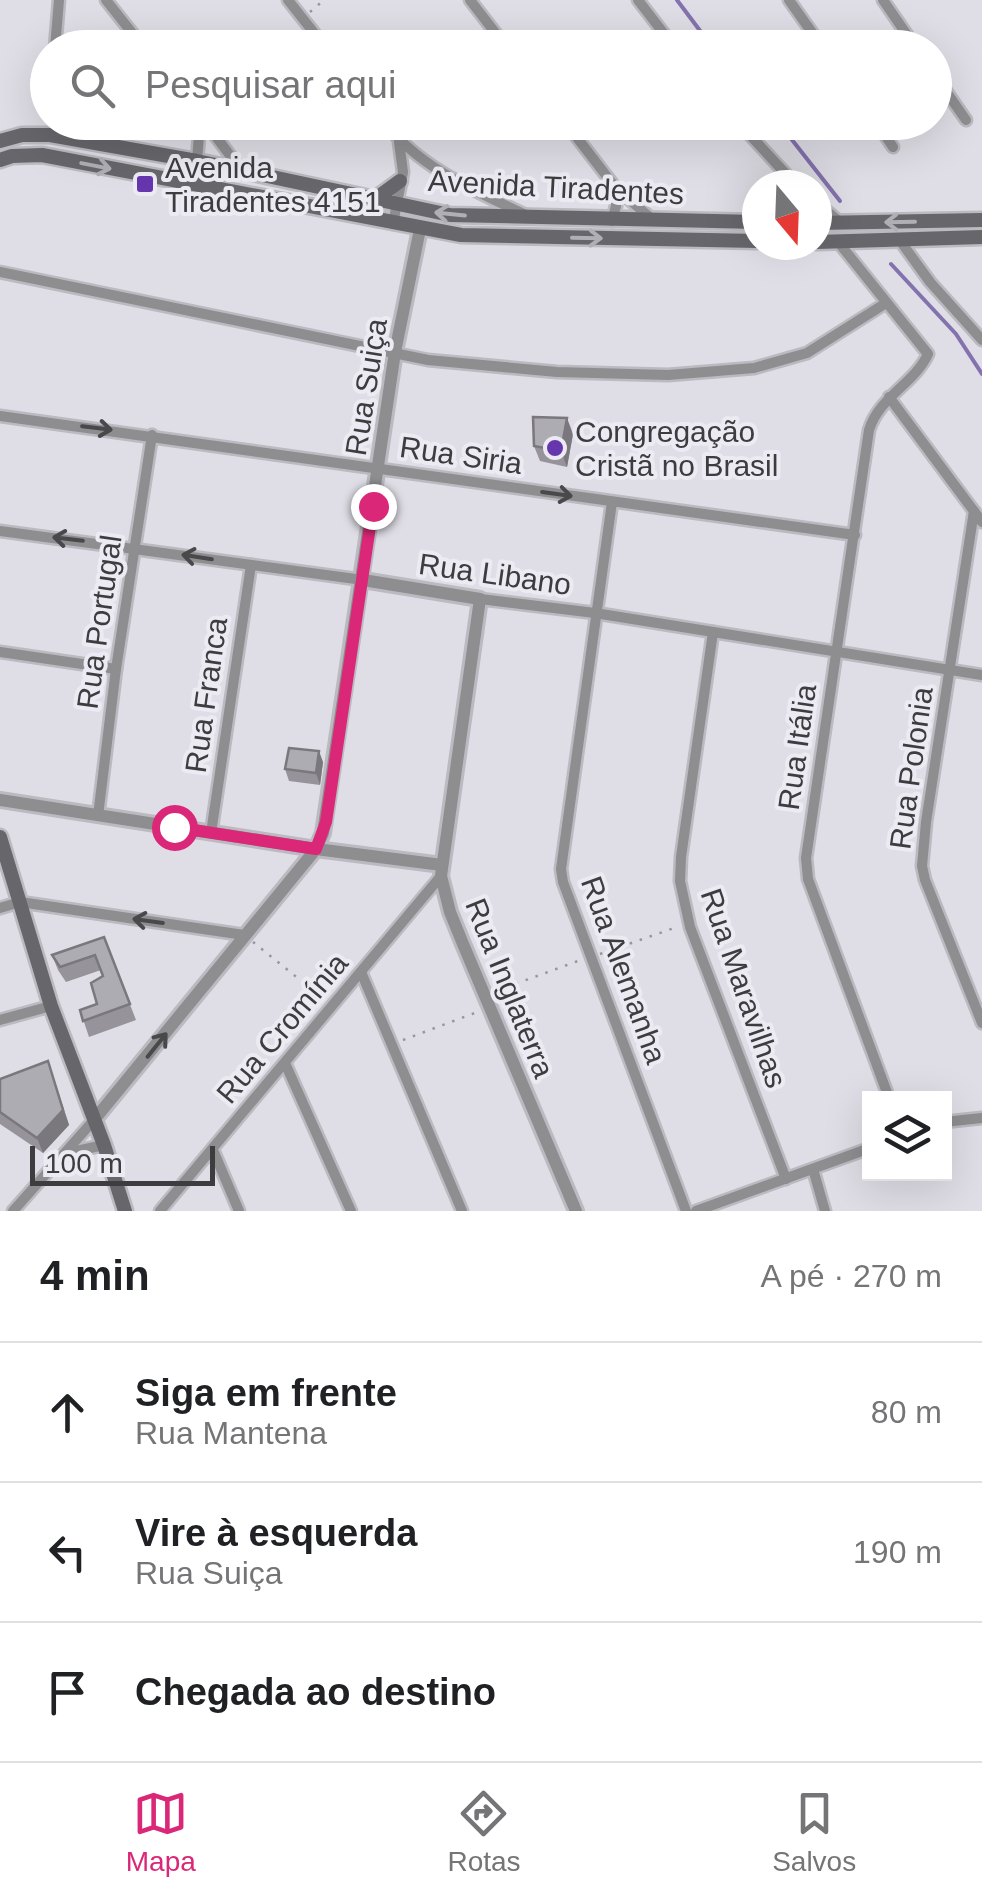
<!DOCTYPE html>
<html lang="pt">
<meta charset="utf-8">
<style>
:root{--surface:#fff;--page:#f6f6f6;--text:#202124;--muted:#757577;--line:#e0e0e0;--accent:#db2777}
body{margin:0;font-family:Arial,sans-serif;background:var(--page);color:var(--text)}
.controls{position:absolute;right:30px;bottom:30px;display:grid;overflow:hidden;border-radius:0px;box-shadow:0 10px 40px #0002}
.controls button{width:90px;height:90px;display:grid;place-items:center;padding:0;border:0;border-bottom:2px solid var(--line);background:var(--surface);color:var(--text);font:50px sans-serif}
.compass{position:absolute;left:742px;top:170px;width:90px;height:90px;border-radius:50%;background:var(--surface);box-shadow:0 10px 40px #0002;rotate:161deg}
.scale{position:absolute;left:30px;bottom:25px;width:185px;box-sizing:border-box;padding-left:10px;border:5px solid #3d3c3f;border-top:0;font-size:28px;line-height:35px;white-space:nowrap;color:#3d3c3f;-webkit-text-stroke:8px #eceaf2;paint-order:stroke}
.stop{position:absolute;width:30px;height:30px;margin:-22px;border:8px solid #db2777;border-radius:50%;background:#fff}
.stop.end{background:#db2777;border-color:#fff;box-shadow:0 2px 10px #0008}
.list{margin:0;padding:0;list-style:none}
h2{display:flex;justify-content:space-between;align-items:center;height:130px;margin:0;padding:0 40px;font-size:42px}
h2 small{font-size:32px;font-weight:400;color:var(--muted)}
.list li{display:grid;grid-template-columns:65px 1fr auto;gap:30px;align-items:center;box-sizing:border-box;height:140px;padding:0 40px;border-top:2px solid var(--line)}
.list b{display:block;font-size:38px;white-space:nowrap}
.list p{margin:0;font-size:32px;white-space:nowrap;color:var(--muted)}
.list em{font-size:32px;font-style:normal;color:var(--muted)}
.icon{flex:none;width:55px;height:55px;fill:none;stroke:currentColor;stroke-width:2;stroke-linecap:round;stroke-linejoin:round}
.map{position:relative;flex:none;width:982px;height:1211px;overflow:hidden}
.search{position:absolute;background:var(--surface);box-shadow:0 10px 40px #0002;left:30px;right:30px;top:30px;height:110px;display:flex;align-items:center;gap:25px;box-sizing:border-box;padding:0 35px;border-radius:55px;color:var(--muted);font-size:38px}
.sheet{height:550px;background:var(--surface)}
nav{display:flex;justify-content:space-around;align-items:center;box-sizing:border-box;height:140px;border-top:2px solid var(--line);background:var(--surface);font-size:28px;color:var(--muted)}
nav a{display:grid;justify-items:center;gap:5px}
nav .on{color:var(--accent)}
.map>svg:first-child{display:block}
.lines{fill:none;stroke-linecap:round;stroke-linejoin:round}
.stream{stroke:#8472ae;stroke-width:4}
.minor-casing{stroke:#bbbac0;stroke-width:15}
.tertiary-casing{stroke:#bbbac0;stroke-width:18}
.secondary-casing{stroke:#bbbac0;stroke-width:19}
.path{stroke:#97969c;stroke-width:2.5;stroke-dasharray:2.5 8;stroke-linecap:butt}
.minor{stroke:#8e8d90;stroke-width:10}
.tertiary{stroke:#8e8d90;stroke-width:12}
.secondary{stroke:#67666b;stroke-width:14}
.wall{fill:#96949a}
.shaded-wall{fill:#7a787d}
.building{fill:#aeacb3;stroke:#7a787d;stroke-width:2.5}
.oneway{stroke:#b0afb5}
.oneway2{stroke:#49484b}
.route{stroke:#db2777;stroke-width:12}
.poi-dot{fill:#6536ae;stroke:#eceaf2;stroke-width:4}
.labels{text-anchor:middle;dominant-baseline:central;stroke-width:8;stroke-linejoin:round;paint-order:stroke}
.poi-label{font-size:30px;fill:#3d3c3f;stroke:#eceaf2;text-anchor:start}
.street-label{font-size:30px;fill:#3d3c3f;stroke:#eceaf2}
</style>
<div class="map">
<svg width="982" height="1211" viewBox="0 0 982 1211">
<rect width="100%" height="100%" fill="#dfdde5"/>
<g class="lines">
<g class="stream">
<polyline points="677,0 713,48"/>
<polyline points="778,122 840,201"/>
<polyline points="891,264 956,334 982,374"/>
</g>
<defs>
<g id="minor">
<polyline points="106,0 144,48"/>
<polyline points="288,0 326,48"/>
<polyline points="470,0 507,48"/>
<polyline points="638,0 675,48"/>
<polyline points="789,0 823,48"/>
<polyline points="883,0 916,48"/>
<polyline points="55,48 59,0"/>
<polyline points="934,74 966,120"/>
<polyline points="205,122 241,170"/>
<path d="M384 122C420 168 473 190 524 214"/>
<polyline points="565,122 615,187 654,221"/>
<polyline points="738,122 796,185"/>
<polyline points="876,122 893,147"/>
<polyline points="197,161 200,122"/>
<polyline points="817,203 840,222"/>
<polyline points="612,221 616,206 616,188"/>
<polyline points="393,224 403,172 399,142"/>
<polyline points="901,242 930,282 982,340"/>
<path d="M839 243 928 354C915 383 879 397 869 430L806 858 808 879 889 1098"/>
<polyline points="0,272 428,360 557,372 668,375 754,368 807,353 886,303"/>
<polyline points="889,397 982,522"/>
<polyline points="0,416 855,535"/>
<polyline points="612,502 561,869 563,882 686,1211"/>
<polyline points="974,511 926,822 922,866 925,880 982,1023"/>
<polyline points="0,531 363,580"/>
<polyline points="480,599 595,613 982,675"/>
<polyline points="713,632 681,857 680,881 690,927 786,1179"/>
<polyline points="0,652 116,669"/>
<polyline points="98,816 116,669 152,435"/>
<polyline points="211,833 251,565"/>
<polyline points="0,908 20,902 244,935"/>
<polyline points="361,972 462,1211"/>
<polyline points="0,1020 51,1006"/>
<polyline points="285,1063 351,1211"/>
<polyline points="944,1122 982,1118"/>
<polyline points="213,1150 239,1211"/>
<polyline points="67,1153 104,1145"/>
<polyline points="813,1169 825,1211"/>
<polyline points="13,1211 94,1120"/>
<polyline points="160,1211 441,876"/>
<polyline points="696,1211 870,1148"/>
</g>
<g id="tertiary">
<polyline points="363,580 480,599 441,876 450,912 463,944 576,1211"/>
<polyline points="0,800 316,849 442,865"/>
<polyline points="94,1120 316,849 323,833 395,352 420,229"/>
</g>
<g id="secondary">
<polyline points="0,141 22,135 50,135 197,161 450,215 757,222"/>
<polyline points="0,160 12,156 42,155 461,235 757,241"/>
<polyline points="374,200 400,181"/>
<polyline points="817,223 982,220"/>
<polyline points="817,242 982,237"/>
<polyline points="0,837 51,1006 104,1145 125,1211"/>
</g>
</defs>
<use href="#minor" class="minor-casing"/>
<use href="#tertiary" class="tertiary-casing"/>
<use href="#secondary" class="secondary-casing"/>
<g class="path">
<polyline points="310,12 324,0"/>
<polyline points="253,942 325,1000"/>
<polyline points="600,954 677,927"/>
<polyline points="496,991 578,961"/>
<polyline points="403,1040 480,1011"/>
</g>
<use href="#minor" class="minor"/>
<use href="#tertiary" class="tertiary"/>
<use href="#secondary" class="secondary"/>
</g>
<g class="wall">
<polygon points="573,434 567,467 540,461 534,446"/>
<polygon points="323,762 320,785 289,781 285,769"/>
<polygon points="104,937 136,1020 89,1037 80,1010 97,1004 103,976 101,970 66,982 58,970 52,955"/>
<polygon points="48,1061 69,1125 43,1153 0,1124 0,1079"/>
</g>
<g class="shaded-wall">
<polygon points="567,418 573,434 567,467 561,451"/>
<polygon points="319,751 323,762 320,785 316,773"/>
<polygon points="48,1061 69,1125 43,1153 37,1138"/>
</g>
<g class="building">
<polygon points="533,417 567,418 561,451 534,446"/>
<polygon points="289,748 319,751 316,773 285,769"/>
<polygon points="104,937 130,1004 83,1021 80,1010 97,1004 91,983 103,976 95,955 60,967 52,955"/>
<polygon points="48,1061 63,1110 37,1138 0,1112 0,1079"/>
</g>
<defs><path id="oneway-shaft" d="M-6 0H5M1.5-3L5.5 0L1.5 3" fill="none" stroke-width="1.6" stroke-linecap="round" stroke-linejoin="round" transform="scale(2.5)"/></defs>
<g class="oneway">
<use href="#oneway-shaft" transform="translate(96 166) rotate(11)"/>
<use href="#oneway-shaft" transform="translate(450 214) rotate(-174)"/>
<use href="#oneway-shaft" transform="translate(900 222) rotate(179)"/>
<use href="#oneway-shaft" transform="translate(587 238) rotate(1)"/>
</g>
<g class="oneway2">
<use href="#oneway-shaft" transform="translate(97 428) rotate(7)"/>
<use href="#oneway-shaft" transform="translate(557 494) rotate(8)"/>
<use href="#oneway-shaft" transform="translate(68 539) rotate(-173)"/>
<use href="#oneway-shaft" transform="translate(197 557) rotate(-171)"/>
<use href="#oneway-shaft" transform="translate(148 921) rotate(-172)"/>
<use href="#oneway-shaft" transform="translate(157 1045) rotate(-51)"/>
</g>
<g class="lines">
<polyline class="route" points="174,827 316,849 326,822 373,506"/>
</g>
<g class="poi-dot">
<rect x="135" y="174" width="20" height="20" rx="5"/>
<circle cx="555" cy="448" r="10"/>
</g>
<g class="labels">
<g class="poi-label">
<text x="165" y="167">Avenida<tspan x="165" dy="34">Tiradentes 4151</tspan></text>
<text x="575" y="431">Congregação<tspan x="575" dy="34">Cristã no Brasil</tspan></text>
</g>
<g class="street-label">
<text transform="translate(556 187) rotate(3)">Avenida Tiradentes</text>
<text transform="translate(366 387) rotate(-81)">Rua Suiça</text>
<text transform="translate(461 455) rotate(8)">Rua Siria</text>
<text transform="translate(495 574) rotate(8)">Rua Libano</text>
<text transform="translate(99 622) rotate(-82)">Rua Portugal</text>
<text transform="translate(206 695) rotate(-82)">Rua Franca</text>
<text transform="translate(797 747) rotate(-82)">Rua Itália</text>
<text transform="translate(911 768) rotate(-82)">Rua Polonia</text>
<text transform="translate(624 970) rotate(70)">Rua Alemanha</text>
<text transform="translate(510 988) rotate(68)">Rua Inglaterra</text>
<text transform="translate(744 988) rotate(71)">Rua Maravilhas</text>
<text transform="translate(282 1028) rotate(-50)">Rua Cromínia</text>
</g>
</g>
</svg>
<div class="controls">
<button><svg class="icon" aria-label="layers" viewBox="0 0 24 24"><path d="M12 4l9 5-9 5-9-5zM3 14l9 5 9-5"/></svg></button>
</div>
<svg class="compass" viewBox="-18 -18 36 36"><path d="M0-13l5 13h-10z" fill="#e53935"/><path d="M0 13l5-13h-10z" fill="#757577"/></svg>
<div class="scale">100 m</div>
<div class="stop" style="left:174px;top:827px"></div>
<div class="stop end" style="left:373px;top:506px"></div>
<div class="search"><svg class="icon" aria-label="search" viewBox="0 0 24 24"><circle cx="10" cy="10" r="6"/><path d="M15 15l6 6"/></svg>Pesquisar aqui</div>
</div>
<section class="sheet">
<h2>4 min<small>A pé · 270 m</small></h2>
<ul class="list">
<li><svg class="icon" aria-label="ahead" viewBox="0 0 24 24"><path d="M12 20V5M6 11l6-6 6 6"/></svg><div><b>Siga em frente</b><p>Rua Mantena</p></div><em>80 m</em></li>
<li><svg class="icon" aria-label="left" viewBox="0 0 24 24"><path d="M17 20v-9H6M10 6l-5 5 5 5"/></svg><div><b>Vire à esquerda</b><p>Rua Suiça</p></div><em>190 m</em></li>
<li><svg class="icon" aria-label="arrive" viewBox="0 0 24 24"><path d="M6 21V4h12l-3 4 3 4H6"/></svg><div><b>Chegada ao destino</b></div></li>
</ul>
</section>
<nav>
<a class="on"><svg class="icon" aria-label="map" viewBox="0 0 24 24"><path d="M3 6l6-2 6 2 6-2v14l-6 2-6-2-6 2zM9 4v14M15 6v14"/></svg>Mapa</a>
<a><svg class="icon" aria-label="directions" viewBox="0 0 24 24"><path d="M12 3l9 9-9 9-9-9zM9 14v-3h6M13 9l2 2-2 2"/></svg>Rotas</a>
<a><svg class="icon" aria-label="saved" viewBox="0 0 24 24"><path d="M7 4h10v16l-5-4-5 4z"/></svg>Salvos</a>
</nav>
